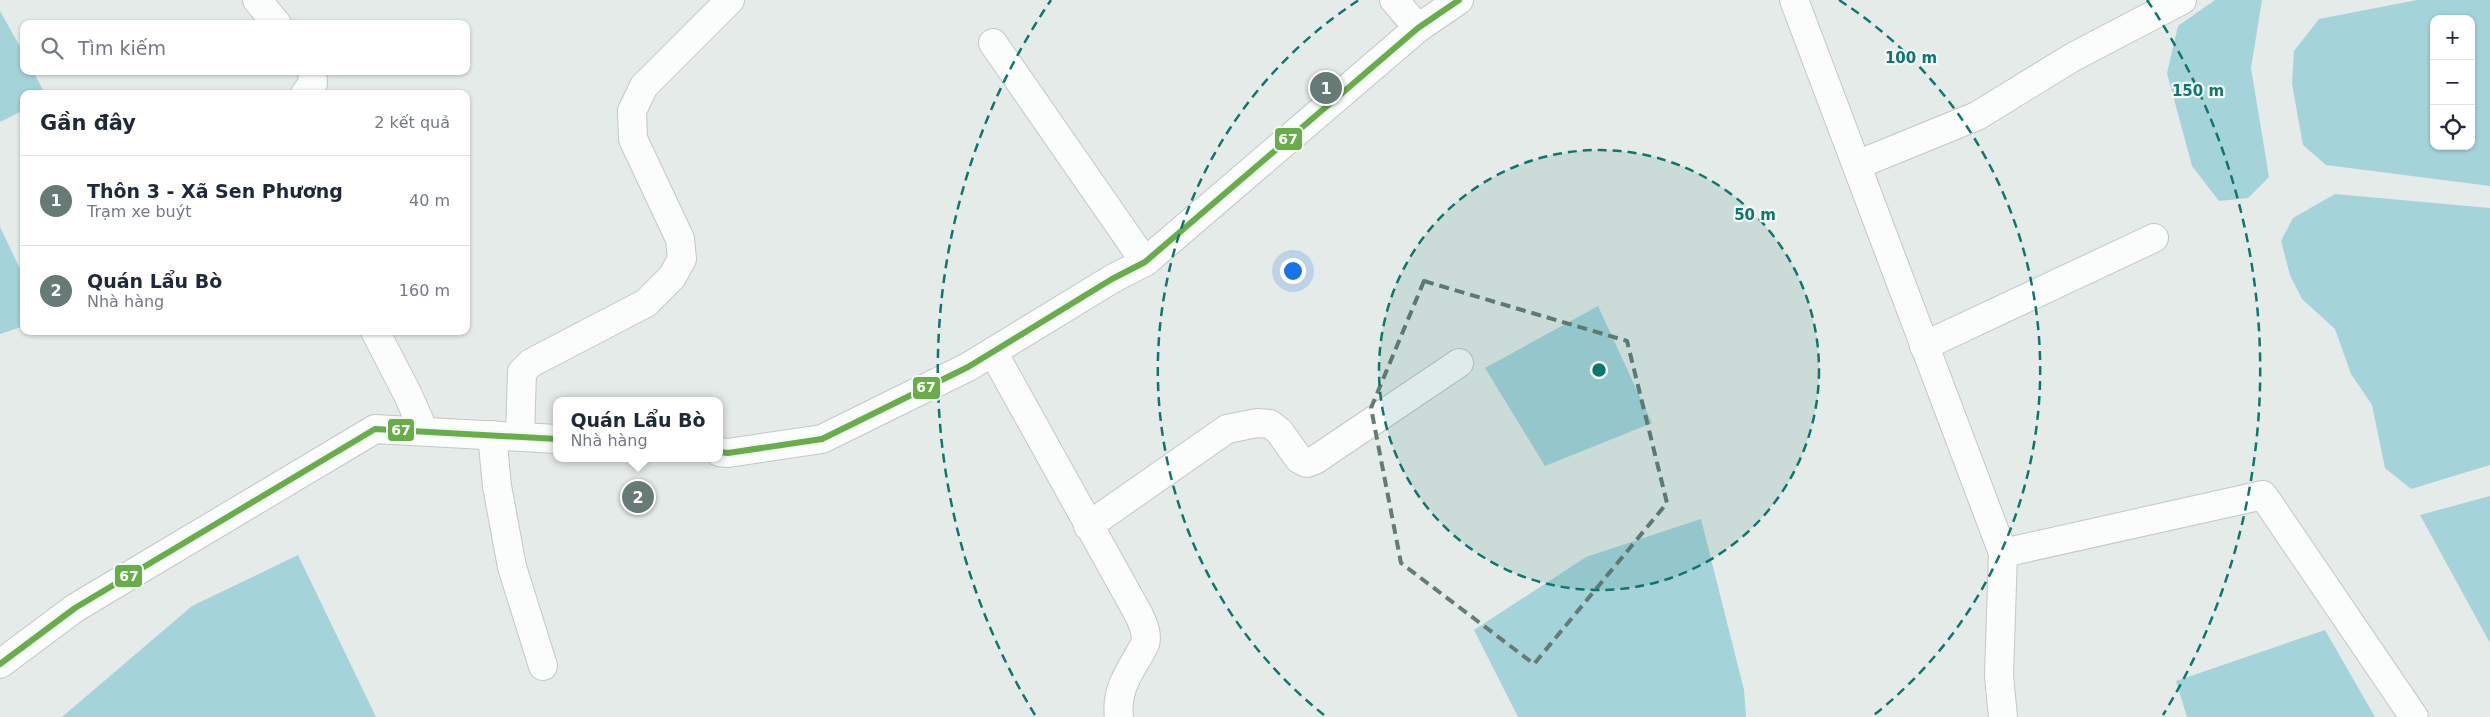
<!DOCTYPE html>
<html lang="vi">
<meta charset="utf-8">
<style>
:root{--surface:#fff;--page:#f2f2f3;--text:#1f2937;--muted:#747a83;--line:#e0e1e3;--accent:#667b75}
body{margin:0;font-family:"DejaVu Sans",sans-serif;background:var(--page);color:var(--text)}
.controls{position:absolute;right:15px;top:15px;display:grid;overflow:hidden;border-radius:10px;box-shadow:0 1px 4px #0004}
.controls button{width:45px;height:45px;display:grid;place-items:center;padding:0;border:0;border-bottom:1px solid var(--line);background:var(--surface);color:var(--text);font:25px sans-serif}
.you{position:absolute;left:1292px;top:270px;width:18px;height:18px;margin:-12px;border:4px solid #fff;border-radius:50%;background:#1a73e8;box-shadow:0 0 0 8px #1a73e833}
.badge{display:grid;place-items:center;width:32px;height:32px;border-radius:50%;background:var(--accent);color:#fff;font-size:16px;font-weight:700}
.pin{position:absolute;translate:-50% -50%;border:2px solid #fff;box-shadow:0 1px 5px #0006}
.popup{position:absolute;left:553px;top:397px;width:170px;height:65px;box-sizing:border-box;display:grid;place-content:center;border-radius:10px;background:var(--surface);filter:drop-shadow(0 1px 4px #0005);font-size:16px;white-space:nowrap;color:var(--muted)}
.popup b{font-size:19px;color:var(--text)}
.popup::after{content:'';position:absolute;left:50%;top:100%;margin-left:-10px;border:10px solid transparent;border-top-color:var(--surface)}
.list{margin:0;padding:0;list-style:none}
h2{display:flex;justify-content:space-between;align-items:center;height:65px;margin:0;padding:0 20px;font-size:21px}
h2 small{font-size:16px;font-weight:400;color:var(--muted)}
.list li{display:grid;grid-template-columns:32px 1fr auto;gap:15px;align-items:center;box-sizing:border-box;height:90px;padding:0 20px;border-top:1px solid var(--line)}
.list b{display:block;font-size:19px;white-space:nowrap}
.list p{margin:0;font-size:16px;white-space:nowrap;color:var(--muted)}
.list em{font-size:16px;font-style:normal;color:var(--muted)}
.icon{flex:none;width:28px;height:28px;fill:none;stroke:currentColor;stroke-width:2;stroke-linecap:round;stroke-linejoin:round}
.map{position:relative;flex:none;width:2490px;height:717px;overflow:hidden}
.search{position:absolute;background:var(--surface);box-shadow:0 1px 4px #0004;left:20px;top:20px;width:450px;height:55px;display:flex;align-items:center;gap:12px;box-sizing:border-box;padding:0 18px;border-radius:10px;color:var(--muted);font-size:19px}
.panel{position:absolute;background:var(--surface);box-shadow:0 1px 4px #0004;left:20px;top:90px;width:450px;height:245px;border-radius:10px}
.map>svg:first-child{display:block}
.water{fill:#a5d3da;fill-rule:evenodd}
.lines{fill:none;stroke-linecap:round;stroke-linejoin:round}
.minor-casing{stroke:#c2c8c5;stroke-width:30}
.minor{stroke:#fbfcfc;stroke-width:28}
.bus-1-casing{stroke:#f3f9f6;stroke-width:10}
.bus-1{stroke:#69ad4a;stroke-width:6}
.marked{fill:none;stroke:#667b75;stroke-width:4;stroke-dasharray:10 6;stroke-linejoin:round}
.ring{fill:none;stroke:#0f766e;stroke-width:2.5;stroke-dasharray:9 6}
.centre{fill:#0f766e;stroke:#f3f9f6;stroke-width:2.5}
.ring-label{font-size:15px;text-anchor:middle;font-weight:bold;fill:#0f766e;stroke:#f3f9f6;stroke-width:4.5;stroke-linejoin:round;paint-order:stroke}
.line-badge{stroke:#f3f9f6;stroke-width:2}
.badge-label{font-size:14px;text-anchor:middle;font-weight:bold;fill:#fff}
</style>
<div class="map">
<svg width="2490" height="717" viewBox="0 0 2490 717">
<rect width="100%" height="100%" fill="#e5ebe8"/>
<g class="water">
<polygon points="2215,0 2262,0 2251,68 2269,177 2248,198 2219,201 2192,166 2167,73 2178,26"/>
<path d="M2417 0H2490V186L2326 165 2303 145 2292 84 2294 51 2319 19ZM2434 19H2471V146H2434Z"/>
<polygon points="0,11 24,54 24,71 33,71 45,94 24,94 24,110 0,122"/>
<polygon points="2335,194 2490,208 2490,465 2411,489 2385,468 2372,405 2351,374 2335,329 2302,299 2290,275 2281,241 2293,218"/>
<polygon points="0,227 24,277 24,326 0,334"/>
<polygon points="1598,306 1652,423 1545,466 1485,368"/>
<polygon points="2490,496 2490,643 2420,515"/>
<polygon points="1701,519 1744,690 1746,717 1518,717 1474,630 1586,557"/>
<polygon points="298,555 376,717 62,717 192,606"/>
<polygon points="2325,630 2375,717 2187,717 2176,681"/>
</g>
<g class="lines">
<defs>
<g id="minor">
<polyline points="257,0 277,24"/>
<polyline points="1394,0 1418,28"/>
<polyline points="1794,0 2003,553 2263,495 2414,717"/>
<polyline points="993,43 1145,262"/>
<polyline points="305,94 313,83 312,71"/>
<polyline points="1857,165 1977,116 2073,57 2182,0"/>
<polyline points="375,331 408,395 424,431"/>
<polyline points="1924,346 2154,238"/>
<path d="M993 352 1139 615C1143 624 1148 634 1145 644 1132 669 1115 688 1119 717"/>
<polyline points="492,435 497,486 512,567 543,666"/>
<polyline points="520,436 522,372 531,363 646,303 672,277 682,259 680,239 633,139 632,111 644,86 730,0"/>
<polyline points="719,452 728,453 822,439 968,367 1112,279 1145,262 1418,28 1459,0"/>
<polyline points="1088,526 1227,429 1257,423 1270,424 1279,431 1299,459 1307,463 1315,460 1459,363"/>
<polyline points="2003,553 1999,676 2003,717"/>
<polyline points="0,664 75,608 375,429 557,439"/>
</g>
</defs>
<use href="#minor" class="minor-casing"/>
<use href="#minor" class="minor"/>
<defs>
<g id="bus-1">
<polyline points="719,452 728,453 822,439 968,367 1112,279 1145,262 1418,28 1459,0"/>
<polyline points="0,664 75,608 375,429 557,439"/>
</g>
</defs>
<use href="#bus-1" class="bus-1-casing"/>
<use href="#bus-1" class="bus-1"/>
</g>
<path class="marked" d="M1424 281 1627 341 1667 503 1534 664 1401 563 1371 408Z"/>
<circle cx="1599" cy="370" r="220" fill="#0f766e" fill-opacity=".12"/>
<g class="ring">
<circle cx="1599" cy="370" r="220"/>
<path d="M1324 715A441 441 0 0 1 1359 0M1839 0A441 441 0 0 1 1874 715"/>
<path d="M1035 715A661 661 0 0 1 1051 0M2147 0A661 661 0 0 1 2163 715"/>
</g>
<circle cx="1599" cy="370" r="8" class="centre"/>
<g class="ring-label">
<text x="1911" y="63">100 m</text>
<text x="2198" y="96">150 m</text>
<text x="1755" y="220">50 m</text>
</g>
<g class="line-badge">
<rect x="1274" y="127" width="29" height="24" rx="5" fill="#69ad4a"/>
<rect x="912" y="376" width="29" height="24" rx="5" fill="#69ad4a"/>
<rect x="387" y="418" width="28" height="24" rx="5" fill="#69ad4a"/>
<rect x="114" y="564" width="29" height="24" rx="5" fill="#69ad4a"/>
</g>
<g class="badge-label">
<text x="1288" y="144">67</text>
<text x="926" y="392">67</text>
<text x="401" y="435">67</text>
<text x="129" y="581">67</text>
</g>
</svg>
<div class="controls">
<button>+</button>
<button>−</button>
<button><svg class="icon" aria-label="locate" viewBox="0 0 24 24"><circle cx="12" cy="12" r="6"/><path d="M12 2v4M12 18v4M2 12h4M18 12h4"/></svg></button>
</div>
<div class="you"></div>
<div class="pin badge" style="left:1326px;top:88px">1</div>
<div class="pin badge" style="left:638px;top:497px">2</div>
<div class="popup"><b>Quán Lẩu Bò</b>Nhà hàng</div>
<div class="search"><svg class="icon" aria-label="search" viewBox="0 0 24 24"><circle cx="10" cy="10" r="6"/><path d="M15 15l6 6"/></svg>Tìm kiếm</div>
<section class="panel">
<h2>Gần đây<small>2 kết quả</small></h2>
<ul class="list">
<li><span class="badge">1</span><div><b>Thôn 3 - Xã Sen Phương</b><p>Trạm xe buýt</p></div><em>40 m</em></li>
<li><span class="badge">2</span><div><b>Quán Lẩu Bò</b><p>Nhà hàng</p></div><em>160 m</em></li>
</ul>
</section>
</div>
